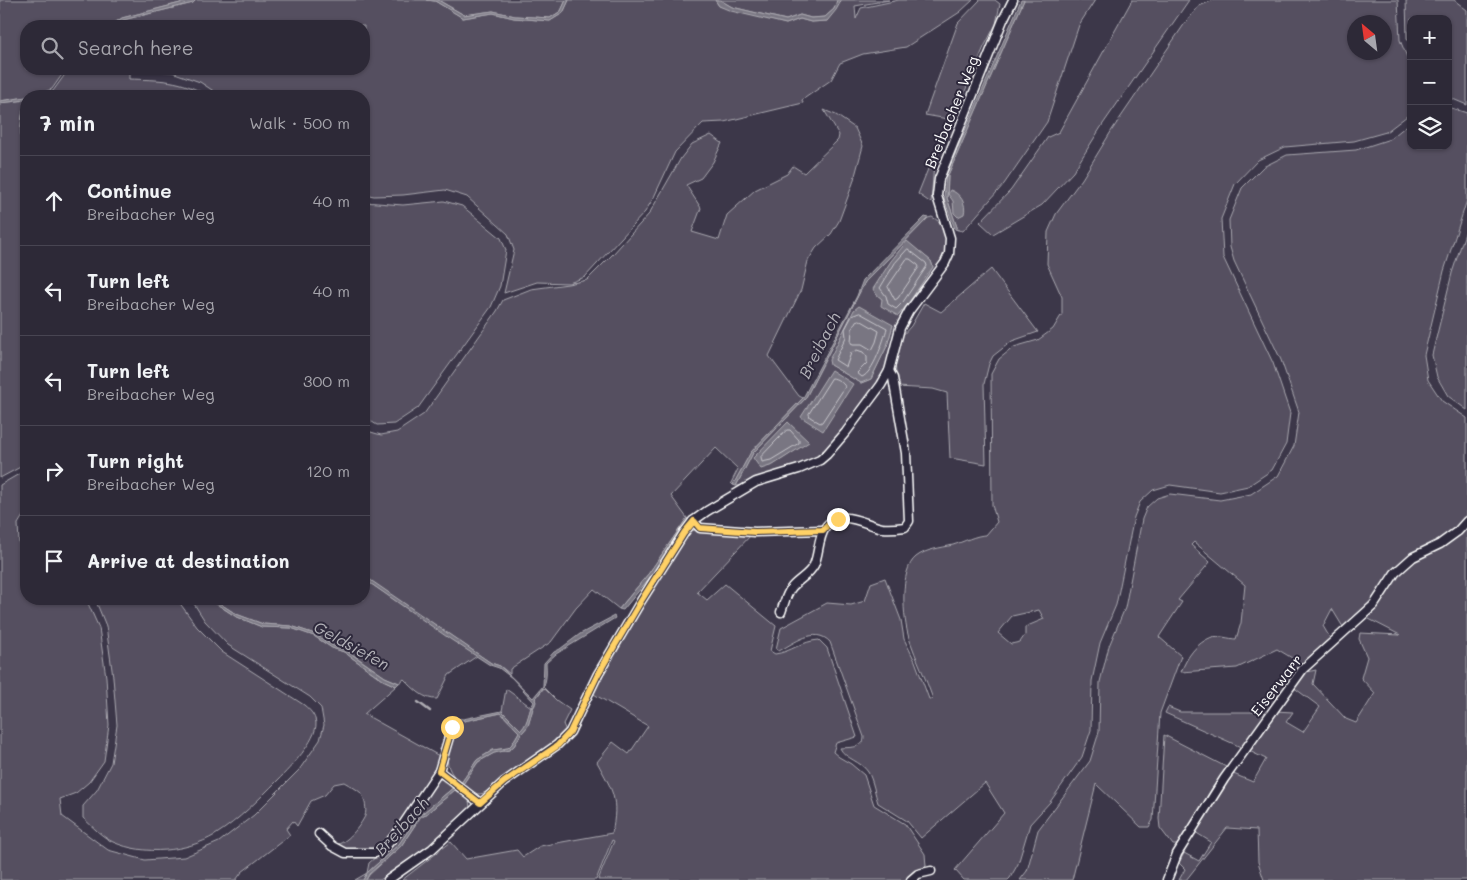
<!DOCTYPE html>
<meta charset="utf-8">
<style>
:root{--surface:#2d2937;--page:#393542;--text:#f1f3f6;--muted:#a7a6ad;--line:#484552}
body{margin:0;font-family:Mali,sans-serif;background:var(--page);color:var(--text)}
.controls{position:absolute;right:15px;top:15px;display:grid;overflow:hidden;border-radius:10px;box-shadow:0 1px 4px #0004}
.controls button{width:45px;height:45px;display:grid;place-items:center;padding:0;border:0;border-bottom:1px solid var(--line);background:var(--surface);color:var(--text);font:25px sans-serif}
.compass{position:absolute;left:1347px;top:15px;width:45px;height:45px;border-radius:50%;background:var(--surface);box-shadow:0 1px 4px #0004;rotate:331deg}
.stop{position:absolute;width:15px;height:15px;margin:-11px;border:4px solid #ffd166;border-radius:50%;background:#fff}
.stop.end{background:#ffd166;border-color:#fff;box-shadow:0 1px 5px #0008}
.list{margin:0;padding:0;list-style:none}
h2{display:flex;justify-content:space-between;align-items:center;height:65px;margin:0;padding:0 20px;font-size:21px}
h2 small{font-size:16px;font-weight:400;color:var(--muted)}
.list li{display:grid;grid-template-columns:32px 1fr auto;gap:15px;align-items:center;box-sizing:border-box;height:90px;padding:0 20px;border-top:1px solid var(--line)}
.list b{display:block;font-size:19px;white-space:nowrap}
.list p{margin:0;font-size:16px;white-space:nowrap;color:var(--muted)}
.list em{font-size:16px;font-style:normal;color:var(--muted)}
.icon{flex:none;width:28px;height:28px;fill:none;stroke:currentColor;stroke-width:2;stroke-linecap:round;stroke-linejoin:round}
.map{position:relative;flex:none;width:1467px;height:880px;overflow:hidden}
.search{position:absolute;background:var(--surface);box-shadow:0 1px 4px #0004;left:20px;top:20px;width:350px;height:55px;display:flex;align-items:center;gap:12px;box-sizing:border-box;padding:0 18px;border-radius:20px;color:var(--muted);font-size:19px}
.panel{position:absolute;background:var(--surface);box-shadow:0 1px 4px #0004;left:20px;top:90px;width:350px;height:515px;border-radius:20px}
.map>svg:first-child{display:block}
.green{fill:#555060;stroke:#aaa8b0;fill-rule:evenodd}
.water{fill:#797682;stroke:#afadb4}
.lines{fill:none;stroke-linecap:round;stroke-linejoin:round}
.shore{stroke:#c9c8cd;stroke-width:1}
.stream{stroke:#afadb4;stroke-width:2.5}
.street-casing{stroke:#fff;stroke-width:11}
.street{stroke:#2f2a3d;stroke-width:8}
.route{stroke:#ffd166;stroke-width:6}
.labels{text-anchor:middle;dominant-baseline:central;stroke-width:4;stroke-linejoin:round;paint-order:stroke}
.street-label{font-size:15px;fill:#fff;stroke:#2f2a3d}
.water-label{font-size:16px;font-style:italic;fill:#b5b4ba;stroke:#2f2a3d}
</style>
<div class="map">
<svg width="1467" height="880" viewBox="0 0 1467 880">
<rect width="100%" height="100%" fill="#3c3749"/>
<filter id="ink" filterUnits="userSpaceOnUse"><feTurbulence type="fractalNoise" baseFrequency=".02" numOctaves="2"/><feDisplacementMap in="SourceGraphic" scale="10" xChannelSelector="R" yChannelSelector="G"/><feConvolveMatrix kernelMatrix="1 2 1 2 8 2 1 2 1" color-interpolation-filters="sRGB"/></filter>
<g filter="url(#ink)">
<g class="green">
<polygon points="0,0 192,0 122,18 110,26 26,26 26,69 66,69 52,89 34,96 0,101"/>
<path d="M196 0H426L435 1 463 18 493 13 514 18 550 21 563 13 569 0H715L719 6 786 24 800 19 811 22 827 21 840 0H889L855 6 856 19 861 8 899 0H973L960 12 906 47 863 54 840 63 831 80 802 100 803 103 724 122 703 123 675 152 654 197 645 212 585 277 569 283 537 282 504 293 514 250 508 234 467 197 445 190 403 195 374 196 364 194V96H221L200 82 172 72 129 70V79C159 80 181 79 208 96H40L53 91 69 69H364V26H114L123 20 193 3Z"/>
<polygon points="438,0 566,0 561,11 550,18 515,16 493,11 464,15"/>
<polygon points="720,0 837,0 838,1 834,9 825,17 811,18 800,15 786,20 732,7"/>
<polygon points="980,0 995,0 1000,4 996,24 984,47 934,163 931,203 918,194 948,119 925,115 958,23"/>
<polygon points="1024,0 1095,0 1079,25 1047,122 1004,184 963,231 958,230 947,198 948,175"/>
<polygon points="1132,0 1189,0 1103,124 1073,172 1042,205 993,234 980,222 1011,190 1048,137 1059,132"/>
<path d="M1214 0H1398L1400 40 1411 67V113L1386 132 1354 141 1285 147 1258 160 1235 184 1221 219 1223 257 1273 363 1290 413 1286 444 1272 470 1248 486 1220 492 1170 485 1153 490 1140 502 1134 517 1116 605 1100 643 1092 681 1091 730 1082 757 1050 802 1030 824 1018 864 1010 878 1008 880H964L955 870 1004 813 985 783 921 838 907 821 878 803C875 794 873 780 868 772 861 761 845 759 840 748 850 747 864 749 864 737L830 642C815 626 794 643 779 651L776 649 781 628 827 603 851 605 865 601 871 583 885 578 901 620 904 639 915 661 929 699H933C926 678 916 659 909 638 903 619 899 570 916 557 926 549 941 548 953 545 963 542 976 535 986 535L997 522 992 505 991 374 999 359 1014 347 1038 340 1053 329 1062 314V297L1047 264 1048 232 1056 214 1082 179 1112 130 1183 26 1199 6ZM1354 22H1384V52H1354ZM1039 610 1044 619 1025 627V635L1020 642 1011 644 998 633 1012 616Z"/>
<polygon points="1406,0 1454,0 1467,10 1467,105 1448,97 1448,19 1411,19 1411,47 1407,38"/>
<path d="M26 100C18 124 21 146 26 171V464L0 478V103Z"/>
<path d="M1448 107 1467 113V200L1444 271 1424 355 1428 380 1442 401 1467 418V515L1458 526 1391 574 1368 604 1343 627 1332 609 1323 626 1330 638 1302 664 1277 649 1237 668 1181 672C1187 657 1196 643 1212 637 1218 635 1230 639 1236 639L1241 623 1245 585 1194 542 1191 545 1210 562 1178 600 1182 602 1159 637 1181 656 1160 713 1153 820 1149 827H1141L1096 784 1072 880H1020L1027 871 1038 830 1090 761 1099 732 1100 682 1109 646 1125 608 1142 519 1147 507 1157 498 1170 494 1220 500 1251 494 1278 476 1294 446 1299 412 1281 360 1234 261 1230 247 1229 220 1242 188 1263 167 1287 155 1356 150 1390 139 1411 122V146H1448Z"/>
<polygon points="824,110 836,115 855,128 863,146 853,183 839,221 831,234 816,248 808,261 801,290 769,356 799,396 803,398 751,452 733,485 731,483 738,469 716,448 671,496 687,518 649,573 619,609 594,589 576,608 551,642 510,669 510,674 500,666 491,663 457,640 368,579 364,571 364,430 381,435 397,432 424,414 497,311 503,300 531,289 568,284 587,280 613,254 649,214 681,158 692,144 711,135 722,143 713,162 701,178 686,185 701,208 692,232 719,240 727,215 755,190 787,174 793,166 804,173 838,140 839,135"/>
<polygon points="444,201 462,206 501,238 506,250 500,286 491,307 418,408 394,424 377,425 364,417 364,202 403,205"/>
<path d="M932 217C973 239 916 294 902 317 894 333 892 351 886 368 879 387 832 448 815 458 802 466 786 468 771 473 763 476 743 487 736 486L753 453 805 399 865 282 928 218ZM907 242 931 261 933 267 907 305 898 316 874 291ZM893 325 887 346 871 379 861 383 830 365ZM788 422 808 442 773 465 761 468Z"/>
<polygon points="1467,227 1467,410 1448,396 1437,377 1432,355 1452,273"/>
<polygon points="991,269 1038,332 1012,341 993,356 989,364 984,384 986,464 950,458 947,393 933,389 897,387 895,361 901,337 911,326 924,303 941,312"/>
<path d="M26 470V511L18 524 19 543 26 553V599H86L99 628 106 677 109 725 104 761 89 782 76 793 60 799 62 816 108 850 145 860 184 857 219 842 254 815 299 770 320 740 324 725 321 708 310 697 228 645 205 621 191 599H209L235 616 262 627 291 628 314 636 332 648 344 652 383 680 396 686 364 714 441 757 414 805 385 844 376 849 365 851H344L334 845C347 844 360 826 365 816 367 810 365 798 361 793 357 789 349 785 344 782L334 784 325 795 311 801 297 826 293 821 286 829 290 835 242 872 236 880H0V485Z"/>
<polygon points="1467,526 1467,880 1264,880 1258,862 1257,830 1227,828 1186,880 1179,880 1185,869 1179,863 1184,853 1199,861 1211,842 1195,832 1231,773 1253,782 1266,759 1247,750 1275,711 1293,712 1286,722 1303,732 1320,707 1293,687 1302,673 1316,670 1313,684 1346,719 1356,723 1375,693 1361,678 1367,657 1359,639 1360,633 1400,635 1365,617 1376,606 1399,575 1415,561 1444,545"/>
<path d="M699 529 753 533 697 592 707 600 725 584 776 626 770 651 775 654C791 652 802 641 819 640L827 648 857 737 836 743 833 752 839 757 851 764 864 775 874 805 905 824 925 854 926 866 912 874 907 880H598L614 841 612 840 596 880H402L451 842 466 859 517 850 523 857 540 846 612 833C619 799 613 791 597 762L613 742 629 754 648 726 592 693 601 675 687 534 691 531Z"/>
<path d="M364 576 367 581 477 656 449 675 437 699C424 700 413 688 404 679L399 683 385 677 345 649 333 646 315 634 291 626 263 624 236 614 213 599H364Z"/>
<path d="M95 599H178L179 602 197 627 222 652 304 705C310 710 315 715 316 723 317 740 290 768 278 780 259 799 239 820 215 835 186 852 145 856 113 842 102 837 92 826 83 818V806L97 790 111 763 117 725 113 677 106 626Z"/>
<path d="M544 688 556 700 570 710 563 724 566 731C546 750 521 764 499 781 493 785 488 793 480 794 473 794 468 788 463 784L478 762 494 753 509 750 514 746 521 734 528 726 533 708 535 705V699Z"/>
<polygon points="506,689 531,707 526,725 521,730 502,711"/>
<polygon points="1168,707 1180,712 1269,712 1243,748 1165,713"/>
<path d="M501 713 519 732 512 744 508 748 493 750 477 760 461 783C435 762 454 745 453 718L463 719 464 721Z"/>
<polygon points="1164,735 1228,768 1212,788 1179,845 1173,845 1160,828 1159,819"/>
<polygon points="442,779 454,787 423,813 420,814 399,844 367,873 363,880 355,880 367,873 369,863 387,847 435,780"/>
<polygon points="456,789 469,800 470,808 429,847 380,880 366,880 369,875 401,846 421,816 424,816"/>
</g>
<g class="water">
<polygon points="192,0 196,0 193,3 123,20 114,26 110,26 122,18"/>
<polygon points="426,0 438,0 464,15 493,11 515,16 550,18 561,11 566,0 569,0 563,13 550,21 514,18 493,13 463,18 435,1"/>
<polygon points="715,0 720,0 732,7 786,20 800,15 811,18 825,17 834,9 837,0 841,1 836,10 827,21 811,22 800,19 786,24 731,11 719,6"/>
<polygon points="1021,0 1024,0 948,175 947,198 958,230 955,229 944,199 946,175"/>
<path d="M26 97C26 111 23 124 23 138 23 149 26 160 26 171 21 146 18 124 26 100L0 103V101Z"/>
<path d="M950 190C960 193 967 204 964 214L958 217 954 213 953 201 948 194Z"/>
<polygon points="925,217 928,218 865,282 805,399 753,453 736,486 733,485 751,452 803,398 857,296 863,280"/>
<polygon points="907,241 931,261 933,267 907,305 898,316 881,306 882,299 876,294 873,289 891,261"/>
<polygon points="859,306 893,325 887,346 871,379 861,383 830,365 829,360 854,310"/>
<polygon points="831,370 853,384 823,431 801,417"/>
<polygon points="788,422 809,442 773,465 761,469 753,458"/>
<polygon points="687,518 689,521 677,536 652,575 623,610 619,609 649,573"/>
<path d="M364 571 369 579 491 663 500 666 533 698 543 686 544 663 554 652 560 649 580 634 614 616 615 618 556 654 546 663C547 680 546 686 535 699L536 702 533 708 528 726 521 734 514 746 509 750 494 753 478 762 463 784 461 783 477 760 493 750 508 748 512 744 519 732 501 713 464 721 463 719 502 711 521 730C529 722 528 711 534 702L512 678 499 668 490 665 450 639 367 581 364 576Z"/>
<polygon points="209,599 213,599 236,614 263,624 291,626 315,634 333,646 344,649 385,677 399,683 396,686 383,680 344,652 332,648 314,636 291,628 262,627 235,616"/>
<polygon points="454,787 456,789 424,816 421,816 401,846 369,874 366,880 363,880 367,873 399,844 420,814 423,813"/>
</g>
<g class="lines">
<g class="shore">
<polygon points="908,249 926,263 927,266 903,302 896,309 888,304 886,296 880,288 895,263"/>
<polygon points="907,259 910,259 918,265 919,267 898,298 895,300 888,287"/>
<path d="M860 313 887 328C884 340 873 373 862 377L857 373 867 363V357L863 352 857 350 851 353 846 367 835 360 846 337 845 329 852 316Z"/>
<polygon points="860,320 879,331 876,342 872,350 862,344 853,344 851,343 852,329 856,321"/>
<path d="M832 378C836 378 844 383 845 387L822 422 820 423 810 417 809 414Z"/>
<polygon points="787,430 790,430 799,440 799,443 771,460 762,462 761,457"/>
</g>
<polyline class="stream" points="418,702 430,711"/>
<defs>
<g id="street">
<polyline points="693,521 700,528 755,532 823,530"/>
<path d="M781 612C784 604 786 594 792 587 799 579 809 575 814 565 819 554 818 538 825 528 839 507 864 524 882 528 890 529 898 528 905 527L909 521 906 453 893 378 889 371"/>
<polyline points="452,727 439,771 480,803"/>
<polyline points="319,834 332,846 345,853 375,853 385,847 398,832 439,771"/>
<polyline points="388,880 432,849 504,782 557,745 570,732 598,674 641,601 684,533 693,521 707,511 756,482 799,469 820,460 827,454 846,432 881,385 889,371 900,328 909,311 945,263 949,254 950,238 937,196 939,179 1003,20 1013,0"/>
<polyline points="911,880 918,874 931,871"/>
<polyline points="1167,880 1177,854 1224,779 1303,669 1374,605 1395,573 1413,557 1440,544 1458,531 1467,521"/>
</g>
</defs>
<use href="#street" class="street-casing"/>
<use href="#street" class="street"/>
</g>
</g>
<g class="lines" filter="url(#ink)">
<polyline class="route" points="452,727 439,771 480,803 504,782 557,746 570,732 598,674 641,601 684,533 694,521 700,528 755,532 823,530 832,521 838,519"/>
</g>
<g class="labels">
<g class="street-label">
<text transform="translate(951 112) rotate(-68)">Breibacher Weg</text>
<text transform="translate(1276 685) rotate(-52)">Eiserwarr</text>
</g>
<g class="water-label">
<text transform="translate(819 345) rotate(-63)">Breibach</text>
<text transform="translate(352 645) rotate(29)">Geldsiefen</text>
<text transform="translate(401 826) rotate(-48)">Breibach</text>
</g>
</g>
</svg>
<div class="controls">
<button>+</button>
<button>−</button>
<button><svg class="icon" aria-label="layers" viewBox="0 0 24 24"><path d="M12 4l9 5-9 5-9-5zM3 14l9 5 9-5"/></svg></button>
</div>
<svg class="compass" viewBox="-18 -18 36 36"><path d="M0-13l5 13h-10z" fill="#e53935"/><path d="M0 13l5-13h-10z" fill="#a7a6ad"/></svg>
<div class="stop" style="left:452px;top:727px"></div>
<div class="stop end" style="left:838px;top:519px"></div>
<div class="search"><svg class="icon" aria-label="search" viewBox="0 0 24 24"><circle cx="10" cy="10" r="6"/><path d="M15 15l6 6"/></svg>Search here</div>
<section class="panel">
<h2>7 min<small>Walk · 500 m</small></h2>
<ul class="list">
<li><svg class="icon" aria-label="ahead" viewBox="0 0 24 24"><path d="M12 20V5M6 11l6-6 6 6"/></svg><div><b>Continue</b><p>Breibacher Weg</p></div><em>40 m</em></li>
<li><svg class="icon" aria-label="left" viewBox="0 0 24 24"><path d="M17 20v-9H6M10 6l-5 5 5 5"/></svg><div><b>Turn left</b><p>Breibacher Weg</p></div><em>40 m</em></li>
<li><svg class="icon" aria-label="left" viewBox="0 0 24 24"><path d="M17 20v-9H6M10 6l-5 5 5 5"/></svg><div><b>Turn left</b><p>Breibacher Weg</p></div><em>300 m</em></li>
<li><svg class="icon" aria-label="right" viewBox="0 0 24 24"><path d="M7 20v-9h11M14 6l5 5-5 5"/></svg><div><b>Turn right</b><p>Breibacher Weg</p></div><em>120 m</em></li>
<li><svg class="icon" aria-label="arrive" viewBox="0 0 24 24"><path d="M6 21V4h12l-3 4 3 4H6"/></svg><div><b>Arrive at destination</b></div></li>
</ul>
</section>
</div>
